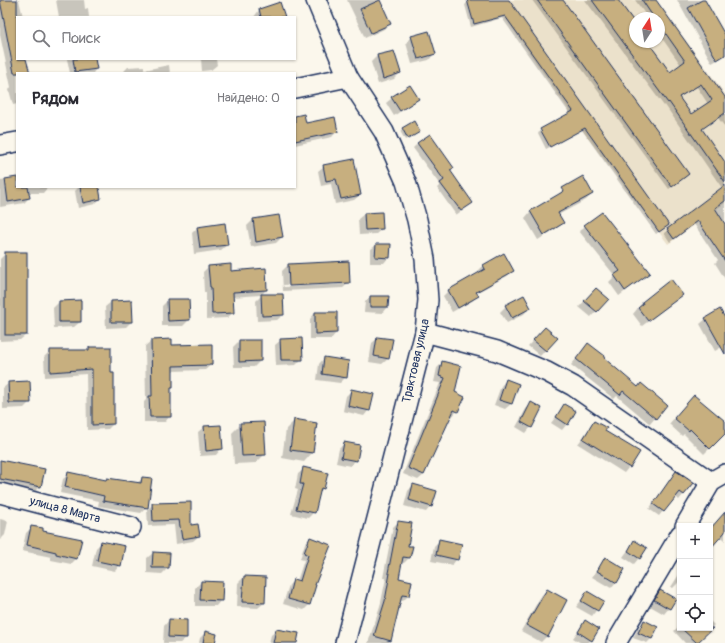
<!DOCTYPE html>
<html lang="ru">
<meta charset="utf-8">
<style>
:root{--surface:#fff;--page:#f7f7f7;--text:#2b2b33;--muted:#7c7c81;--line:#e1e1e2}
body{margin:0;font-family:Pangolin,sans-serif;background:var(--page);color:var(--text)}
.controls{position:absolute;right:12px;bottom:12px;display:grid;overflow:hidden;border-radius:0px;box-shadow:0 1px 3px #0004}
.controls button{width:36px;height:36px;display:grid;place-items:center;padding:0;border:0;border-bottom:1px solid var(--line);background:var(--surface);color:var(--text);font:20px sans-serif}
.compass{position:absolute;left:629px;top:12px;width:36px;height:36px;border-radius:50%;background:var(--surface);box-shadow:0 1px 3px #0004;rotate:12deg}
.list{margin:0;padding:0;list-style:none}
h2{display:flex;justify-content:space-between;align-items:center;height:52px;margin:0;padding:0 16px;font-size:17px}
h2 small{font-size:13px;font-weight:400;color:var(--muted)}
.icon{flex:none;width:22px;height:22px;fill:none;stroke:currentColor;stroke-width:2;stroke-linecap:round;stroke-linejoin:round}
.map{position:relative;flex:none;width:725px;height:643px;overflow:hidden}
.search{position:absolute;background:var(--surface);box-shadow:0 1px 3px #0004;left:16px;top:16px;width:280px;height:44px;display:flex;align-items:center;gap:10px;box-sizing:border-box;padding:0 14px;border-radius:0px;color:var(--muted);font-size:15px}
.panel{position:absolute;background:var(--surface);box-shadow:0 1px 3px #0004;left:16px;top:72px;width:280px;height:116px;border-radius:0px}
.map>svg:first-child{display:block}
.built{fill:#ebe1cb;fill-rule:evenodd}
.shadow{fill:#0003;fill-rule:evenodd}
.building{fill:#c7af7f;stroke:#1b2f5e;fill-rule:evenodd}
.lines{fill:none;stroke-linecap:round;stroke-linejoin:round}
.minor-casing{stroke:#1b2f5e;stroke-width:22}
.minor{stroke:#fbf7ec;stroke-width:19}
.labels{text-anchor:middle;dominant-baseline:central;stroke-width:3;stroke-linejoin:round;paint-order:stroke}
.street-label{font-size:12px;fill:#1b2f5e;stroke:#fbf7ec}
</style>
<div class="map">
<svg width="725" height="643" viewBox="0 0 725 643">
<rect width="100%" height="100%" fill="#fbf7ec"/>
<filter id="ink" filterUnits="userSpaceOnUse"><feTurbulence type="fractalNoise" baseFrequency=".025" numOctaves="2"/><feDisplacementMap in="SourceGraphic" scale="8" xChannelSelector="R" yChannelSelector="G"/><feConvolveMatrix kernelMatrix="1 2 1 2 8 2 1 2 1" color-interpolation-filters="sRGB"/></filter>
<g filter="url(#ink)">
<path class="built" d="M493 0H656L725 94V203L668 244 588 138ZM635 18H659V42H635Z"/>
<g class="shadow">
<polygon points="0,0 19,0 23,17 17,17 17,59 25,59 28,73 17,73 17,104 13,105 9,90 11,87 0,35"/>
<polygon points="56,0 84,0 85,9 88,8 89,17 59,17"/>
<polygon points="347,0 379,0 389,23 384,29 365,38"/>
<polygon points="476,0 508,0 665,227 656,234 582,130 546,149 538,133 570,114 502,18 471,27 465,5 468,2"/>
<polygon points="532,0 562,0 685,177 669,189"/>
<path d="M585 0H617L635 25V42H647L669 73 681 65 659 34V18H648L635 0H655L724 96H725V127L718 118 701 129 725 163V279L715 263 718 260 694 224 670 242 664 233 722 188 665 105 664 106ZM697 87 708 104 691 116 678 98Z"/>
<polygon points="677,0 703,0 725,37 725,56 712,63"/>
<polygon points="259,10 284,17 254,17"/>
<polygon points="412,37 434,54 429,60 412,64 406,43"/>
<polygon points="394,52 400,73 394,79 378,84 371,62 377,56"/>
<polygon points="67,59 94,59 96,69 93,73 70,73"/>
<polygon points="201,59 216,59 217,65 211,70 202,71"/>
<polygon points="169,65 170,73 122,73 128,67 144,66 144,70"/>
<polygon points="392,98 417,99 394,116 386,103"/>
<polygon points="295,117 305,125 337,131 332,137 295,145"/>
<polygon points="413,123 416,134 405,140 400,131"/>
<polygon points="418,143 472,203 456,215 437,188 440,185 413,148"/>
<polygon points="324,166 360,195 354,200 335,204 331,184 321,186 318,171"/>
<polygon points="17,178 17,187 48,187 43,193 28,193 29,198 24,203 0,207 0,180"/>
<polygon points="79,187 99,187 100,199 95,204 78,208 75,191"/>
<polygon points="563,189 592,194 586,200 558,215 563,223 557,228 538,240 525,218 530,212 558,196"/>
<polygon points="602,213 649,273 619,296 609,282 615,276 579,231"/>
<polygon points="364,214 382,229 376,234 359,235 358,219"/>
<polygon points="278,217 282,237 276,243 251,247 247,226 253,220"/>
<polygon points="197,228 227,245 221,250 194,254 192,233"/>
<polygon points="376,245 390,245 389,257 384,263 370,263 370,250"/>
<polygon points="6,253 26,335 20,340 0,341 0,259"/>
<polygon points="504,255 512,271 507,276 476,293 478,296 472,301 452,312 443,296 448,291 479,274 478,271 483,266"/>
<path d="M348 262 349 283 343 288 283 291 282 271 288 265ZM345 282V284L284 287 283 285Z"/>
<polygon points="208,267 230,272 266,290 261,295 232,297 233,313 227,318 206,319 206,292 204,292 203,272"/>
<polygon points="262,295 283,315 277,320 257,321 256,301"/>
<polygon points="590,295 607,299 591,317 579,307"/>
<polygon points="370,297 388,297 387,307 382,313 364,312 365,302"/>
<polygon points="168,300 189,320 183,326 162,326 162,306"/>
<polygon points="676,300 642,326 633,314 642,303"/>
<polygon points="59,302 80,322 74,327 54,328 53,308"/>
<polygon points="111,302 132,321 126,327 106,328 105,307"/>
<polygon points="506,306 529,308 524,314 507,323 500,312"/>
<polygon points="315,313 336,333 331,339 310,339 310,319"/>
<polygon points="706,319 725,320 725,345 715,351 700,324"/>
<polygon points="539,334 557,338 540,356 528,346"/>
<polygon points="378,338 391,340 388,359 382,364 369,362 372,343"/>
<polygon points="171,340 172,346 211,365 205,370 172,371 172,387 170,390 170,416 165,422 144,422 144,402 146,400 145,346 151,341"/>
<polygon points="281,340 302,359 296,365 276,366 275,345"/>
<polygon points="239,341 260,341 260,361 254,367 234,367 233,347"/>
<polygon points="588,345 602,358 655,418 650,424 617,396 614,399 571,365"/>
<polygon points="89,348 113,424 108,429 87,430 86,374 45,377 44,357 50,351 87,351"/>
<polygon points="324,358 346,377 340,383 317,380 319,364"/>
<polygon points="443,362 454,393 457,411 452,417 450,416 424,475 418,480 403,474 440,383 434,382 437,368"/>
<polygon points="506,380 518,384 511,404 505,409 494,405 501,386"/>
<polygon points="9,383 30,402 24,408 3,409 3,388"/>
<polygon points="352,390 369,410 364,416 343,411 346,396"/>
<polygon points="688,402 725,423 725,433 704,454 684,434 682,436 669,424"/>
<polygon points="531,404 531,427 526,433 516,427 526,409"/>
<polygon points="565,405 567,424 562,430 551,423"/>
<polygon points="295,420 316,423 312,453 304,462 282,458 286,429"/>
<polygon points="594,422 604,431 629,467 624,473 578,444"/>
<polygon points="241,424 265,454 256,463 234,464 232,433"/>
<polygon points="204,427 221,449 216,455 200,456 198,432"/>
<polygon points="344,443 356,460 350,466 336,463 339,449"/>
<polygon points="0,461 40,487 35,492 0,485"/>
<polygon points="304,469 323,488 319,493 314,512 308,518 291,514 298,490 295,489 298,474"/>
<polygon points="69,474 105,481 107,479 137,483 143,478 147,507 141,513 98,506 99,501 60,493 63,479"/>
<polygon points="672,477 692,484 679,500 675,496 659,516 649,509"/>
<polygon points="413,485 431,506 426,512 404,506 408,491"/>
<polygon points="153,504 190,526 199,536 193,541 176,544 174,525 148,526 147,510"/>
<polygon points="725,514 725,541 720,536 710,547 710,530"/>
<polygon points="0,519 8,521 5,535 0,540"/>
<polygon points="398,522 406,546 412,547 409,558 404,563 401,562 398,579 411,581 408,596 403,601 399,600 389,643 368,643 380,607 386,578 383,578 393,527"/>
<polygon points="32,527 42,532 77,558 71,564 51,560 51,557 22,551 26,533"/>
<polygon points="310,538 313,586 315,586 309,605 304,610 283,604 289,585 294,580 297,581 304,560 300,559 305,543"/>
<polygon points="440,540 457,559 452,565 431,561 434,546"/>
<polygon points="102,542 120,565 115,571 92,566 96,548"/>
<polygon points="634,542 639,558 634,564 623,557"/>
<polygon points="153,553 169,553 168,568 162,574 147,573 147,558"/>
<polygon points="606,559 616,582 611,588 592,577"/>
<polygon points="680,573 680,581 673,588 671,587"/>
<polygon points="244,577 264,603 258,608 237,607 238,583"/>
<polygon points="201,582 221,600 216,606 195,606 195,588"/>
<polygon points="547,590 547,636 541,642 521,631 541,596"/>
<polygon points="661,591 669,608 664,614 650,606"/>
<polygon points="588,592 603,601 592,616 576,607"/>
<polygon points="169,620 186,638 180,643 163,643 164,626"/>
<polygon points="644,621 651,639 647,643 633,638 639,627"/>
<polygon points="710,621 714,625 696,643 685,643 674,631 680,625 680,628 710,628"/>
<polygon points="585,622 591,640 588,643 581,643 573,638"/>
<polygon points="277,630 296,643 269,643 271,635"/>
<polygon points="205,633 214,643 199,643 200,638"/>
</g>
<g class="building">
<polygon points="0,0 17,0 17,59 26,59 30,73 14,73"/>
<polygon points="380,0 391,24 371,33 360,9"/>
<polygon points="467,0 509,0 669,225 659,232 585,128 550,147 540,129 573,111 505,16 474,24"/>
<polygon points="537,0 563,0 689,174 672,187"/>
<path d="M592 0H618L635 23V42H648L670 72 685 61 659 24V18H654L642 0H656L725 97V113L702 129 725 162V182L669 102 668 103ZM701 84 712 100 691 114 679 97Z"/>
<polygon points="702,0 705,0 725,35 725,55 717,60 688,8"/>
<polygon points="280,2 285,17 261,17 259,9"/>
<polygon points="429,31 436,54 418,59 411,36"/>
<polygon points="394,51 401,73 383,79 377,55"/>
<polygon points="73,59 95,59 97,69 75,72"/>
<polygon points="410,85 419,99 400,111 391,97"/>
<polygon points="304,114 306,123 335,117 338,132 295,141 295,116"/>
<polygon points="414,121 420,132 408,139 402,128"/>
<polygon points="430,134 454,168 450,170 473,203 461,211 440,183 444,180 417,143"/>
<polygon points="354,159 361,195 341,199 336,179 326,181 323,165"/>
<polygon points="583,176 593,194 558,213 564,223 544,235 530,211 564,191 562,188"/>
<polygon points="17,177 17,187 28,187 30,198 8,202 5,179"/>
<polygon points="725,185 725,201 715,208 725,224 725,261 698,221 674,239 667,229"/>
<polygon points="80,187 99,187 101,199 83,203"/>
<polygon points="382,212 383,229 365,230 364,213"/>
<polygon points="602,212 650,273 625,291 614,275 620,271 584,225"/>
<polygon points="279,215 283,237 256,242 253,219"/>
<polygon points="225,223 228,245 200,248 197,227"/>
<polygon points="376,244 391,244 390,258 375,257"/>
<rect x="5" y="252" width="22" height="83"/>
<polygon points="504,253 514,271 476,292 479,296 458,308 448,290 485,269 483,265"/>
<polygon points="349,261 350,283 289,286 288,264"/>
<polygon points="231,264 231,271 266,268 267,290 233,292 234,313 212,314 211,287 210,287 208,266"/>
<polygon points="671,279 683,295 648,321 638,308 643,304 642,302"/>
<polygon points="596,288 609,299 597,312 584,301"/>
<polygon points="261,294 283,294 284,315 262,316"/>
<polygon points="524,295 531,308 512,318 505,305"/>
<polygon points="370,296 389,296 388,307 370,307"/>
<polygon points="167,299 189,299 190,320 168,321"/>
<polygon points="81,300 81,322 59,322 59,301"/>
<polygon points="132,300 133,322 111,322 111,301"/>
<polygon points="720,309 725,318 725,354 705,318"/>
<polygon points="315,312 337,312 337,333 315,334"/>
<polygon points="545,327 558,338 546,351 533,340"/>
<polygon points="377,337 393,339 389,359 374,356"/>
<polygon points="302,338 303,360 281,360 280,339"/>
<polygon points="172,339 172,345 212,344 212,365 173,366 173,388 171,388 171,417 150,417 149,396 152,396 151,340"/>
<polygon points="239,340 261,340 261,361 239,362"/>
<polygon points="588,343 605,356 604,358 638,387 641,383 667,405 656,419 623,391 620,395 576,359"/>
<polygon points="89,347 111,347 111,373 114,373 114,424 92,425 92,369 50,372 50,350 89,350"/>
<polygon points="324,357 349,361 347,378 322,374"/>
<polygon points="442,361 461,366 455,392 465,397 458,412 454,410 424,475 408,468 445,378 439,376"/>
<polygon points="506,379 519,384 512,404 499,400"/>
<polygon points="30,381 31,403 9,403 8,382"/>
<polygon points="351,389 374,394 370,411 348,406"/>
<polygon points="694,395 725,421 725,434 710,449 690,429 689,431 674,418"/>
<polygon points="531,402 542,408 532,428 521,422"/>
<polygon points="564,404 576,411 568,425 556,417"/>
<polygon points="294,419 317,423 313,453 290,450"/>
<polygon points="594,421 607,428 605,431 640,452 630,468 583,439"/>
<polygon points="264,422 266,455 242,456 240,423"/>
<polygon points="221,425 223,449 206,451 204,426"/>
<polygon points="344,442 360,445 357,461 341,458"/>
<polygon points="0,460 45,469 41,487 0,479"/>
<polygon points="303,467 328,473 324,489 321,488 315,513 296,509 303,484 300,484"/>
<polygon points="676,471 694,483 684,495 680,492 664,512 653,504"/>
<polygon points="68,472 106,480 107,478 141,483 142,477 152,478 148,508 103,501 104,496 65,487"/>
<polygon points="413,484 437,491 432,507 409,500"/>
<polygon points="191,502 191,525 198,524 200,536 182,539 179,520 153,521 152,503"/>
<polygon points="725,512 725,532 710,549 710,529"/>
<polygon points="398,521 412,523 408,546 413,546 410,558 403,557 399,578 412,581 409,596 402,595 391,641 374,636 385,601 390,573 388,573"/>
<polygon points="31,526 43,528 43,531 82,539 77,559 56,554 56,552 27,545"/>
<polygon points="310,537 331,545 315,585 316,585 310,605 288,599 293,579 300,581 308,555 304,553"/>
<polygon points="439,539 462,544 458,560 436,555"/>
<polygon points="634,540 647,548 640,559 628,551"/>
<polygon points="101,541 125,546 121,566 97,561"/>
<polygon points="153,552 170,553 169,568 152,568"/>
<polygon points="605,557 625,569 617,583 597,571"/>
<polygon points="244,576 266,577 265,603 242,602"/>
<polygon points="201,581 223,582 222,601 200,600"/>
<polygon points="547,589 567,600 548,637 526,625"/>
<polygon points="660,590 676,599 670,609 654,600"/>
<polygon points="587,591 604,601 598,611 581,601"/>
<polygon points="169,619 187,620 187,638 168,637"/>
<polygon points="585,620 599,629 592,641 578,632"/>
<polygon points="644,620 658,627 652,639 638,633"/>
<polygon points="681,628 713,628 697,643"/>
<polygon points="276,629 299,633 297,643 273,643"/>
<polygon points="205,631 217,634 215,643 203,643"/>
</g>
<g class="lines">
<defs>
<g id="minor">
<polyline points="316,0 348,77 384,132 406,182 417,220 425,259 428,300 425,332 345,643"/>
<polyline points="295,88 348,77"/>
<polyline points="0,145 17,142"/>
<polyline points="425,332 497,351 547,372 573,386 711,482"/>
<polyline points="0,493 131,527"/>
<polyline points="685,526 711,482 725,474"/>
<polyline points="616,643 680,535"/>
</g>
</defs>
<use href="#minor" class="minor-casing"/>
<use href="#minor" class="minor"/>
</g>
</g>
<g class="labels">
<g class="street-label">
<text transform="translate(416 361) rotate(-77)">Трактовая улица</text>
<text transform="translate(65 510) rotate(15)">улица 8 Марта</text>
</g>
</g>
</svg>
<div class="controls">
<button>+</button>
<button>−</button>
<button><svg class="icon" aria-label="locate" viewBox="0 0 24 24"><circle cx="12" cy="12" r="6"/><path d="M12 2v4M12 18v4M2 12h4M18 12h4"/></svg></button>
</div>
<svg class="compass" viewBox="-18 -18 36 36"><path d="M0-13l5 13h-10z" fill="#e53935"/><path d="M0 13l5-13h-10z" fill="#7c7c81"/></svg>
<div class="search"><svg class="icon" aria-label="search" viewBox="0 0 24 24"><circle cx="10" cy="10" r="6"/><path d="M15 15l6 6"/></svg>Поиск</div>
<section class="panel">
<h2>Рядом<small>Найдено: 0</small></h2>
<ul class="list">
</ul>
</section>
</div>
